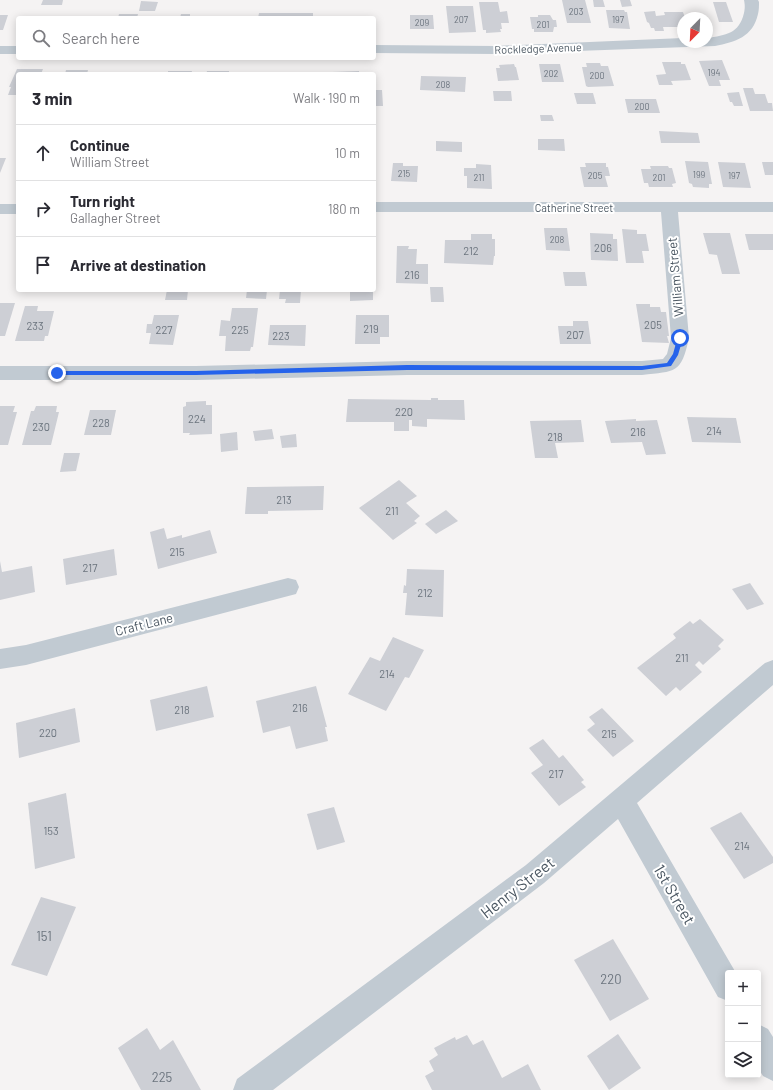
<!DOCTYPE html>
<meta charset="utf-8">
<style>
:root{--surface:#fff;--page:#f2f2f3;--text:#2b2b33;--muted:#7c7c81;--line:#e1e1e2}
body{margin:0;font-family:Barlow,sans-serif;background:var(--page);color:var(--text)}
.controls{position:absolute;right:12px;bottom:12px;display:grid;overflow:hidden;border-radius:4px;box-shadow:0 2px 10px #0003}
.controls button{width:36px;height:36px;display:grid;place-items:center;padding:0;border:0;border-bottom:1px solid var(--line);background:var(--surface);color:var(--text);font:20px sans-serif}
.compass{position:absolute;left:677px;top:12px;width:36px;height:36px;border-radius:50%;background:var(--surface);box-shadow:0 2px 10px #0003;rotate:204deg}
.stop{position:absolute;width:12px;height:12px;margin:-9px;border:3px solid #2563eb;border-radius:50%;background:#fff}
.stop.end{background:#2563eb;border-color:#fff;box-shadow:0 1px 4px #0008}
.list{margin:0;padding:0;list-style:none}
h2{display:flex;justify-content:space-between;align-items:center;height:52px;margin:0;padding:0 16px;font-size:17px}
h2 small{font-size:13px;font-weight:400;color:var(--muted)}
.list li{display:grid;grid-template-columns:26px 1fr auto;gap:12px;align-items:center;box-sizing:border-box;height:56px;padding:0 16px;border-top:1px solid var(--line)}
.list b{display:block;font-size:15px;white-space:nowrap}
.list p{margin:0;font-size:13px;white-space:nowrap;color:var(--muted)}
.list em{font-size:13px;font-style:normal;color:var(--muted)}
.icon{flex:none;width:22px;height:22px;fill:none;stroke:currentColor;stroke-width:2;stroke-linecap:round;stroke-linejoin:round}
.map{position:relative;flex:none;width:773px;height:1090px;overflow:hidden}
.search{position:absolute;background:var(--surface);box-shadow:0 2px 10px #0003;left:16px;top:16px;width:360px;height:44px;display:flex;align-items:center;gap:10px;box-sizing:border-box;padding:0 14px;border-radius:4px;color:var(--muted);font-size:15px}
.panel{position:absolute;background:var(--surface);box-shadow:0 2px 10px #0003;left:16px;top:72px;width:360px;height:220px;border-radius:4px}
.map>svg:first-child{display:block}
.building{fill:#cdcfd5}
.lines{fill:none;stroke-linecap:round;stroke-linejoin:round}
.street{fill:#c1cad2;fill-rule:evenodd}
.route{fill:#2563eb}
.labels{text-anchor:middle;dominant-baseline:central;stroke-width:4;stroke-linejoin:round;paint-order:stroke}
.far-number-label{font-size:9px;fill:#6b747e}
.far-street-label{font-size:11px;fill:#4a5661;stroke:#fff}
.number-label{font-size:11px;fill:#6b747e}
.street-label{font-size:13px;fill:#4a5661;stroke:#fff}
.near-number-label{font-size:13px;fill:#6b747e}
.near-street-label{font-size:16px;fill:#4a5661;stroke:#fff}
</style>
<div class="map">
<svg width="773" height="1090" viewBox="0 0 773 1090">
<rect width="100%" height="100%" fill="#f5f3f3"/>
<g class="building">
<polygon points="43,0 63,0 62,5 41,5"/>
<polygon points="562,0 585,0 591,23 567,23"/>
<polygon points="593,0 603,0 605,7 594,7"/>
<polygon points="620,0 630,0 632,6 622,7"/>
<polygon points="141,1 158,2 155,11 139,11"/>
<polygon points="479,2 498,2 500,12 507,11 509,23 501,23 502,29 500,29 501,32 486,33 486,30 483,30"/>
<polygon points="713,2 726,2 733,22 719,22"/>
<polygon points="446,6 473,6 476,32 449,33"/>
<polygon points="606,10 624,10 625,12 627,12 630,29 609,28"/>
<polygon points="655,11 656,16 665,15 664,12 683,12 685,18 683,18 683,27 663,27 664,31 655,31 654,28 651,28 649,23 647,22 644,12"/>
<polygon points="259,13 313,13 313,18 258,18"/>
<polygon points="119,14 138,14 137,18 118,18"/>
<polygon points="181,14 190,14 190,16 193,16 193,18 180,18"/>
<polygon points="0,15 8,15 3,30 0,30"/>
<polygon points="410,15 433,15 434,29 410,29"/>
<polygon points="538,15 550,15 553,20 556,20 557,27 554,27 553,32 534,32 534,29 532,29 530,17 538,17"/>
<polygon points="31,16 51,16 51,18 29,18"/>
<polygon points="722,60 730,80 719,80 721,86 709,86 699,61"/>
<polygon points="662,62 681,62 681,64 685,64 691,80 671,81 673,85 659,85 656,75 666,74"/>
<polygon points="586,63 600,63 601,66 608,66 614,86 588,87 586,86 582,67 587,67"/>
<polygon points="514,64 515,67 516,67 519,80 498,81 496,68 500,68 499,65"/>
<polygon points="539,64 560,64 564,82 542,82"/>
<polygon points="17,69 43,69 41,74 18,74 17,95 8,95 11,87 9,87"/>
<polygon points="66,70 88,70 87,74 65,74"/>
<polygon points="168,71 192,71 191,74 168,74"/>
<polygon points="207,71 229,71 229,74 206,74"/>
<polygon points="359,71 359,74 332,74 332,72"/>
<polygon points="421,76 466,77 465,92 420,90"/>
<polygon points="743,88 753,88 755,94 765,94 768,103 772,103 773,111 750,111"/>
<polygon points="374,90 382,90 383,106 374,106"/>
<polygon points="493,91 511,91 512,101 494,101"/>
<polygon points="739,92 743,106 734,106 732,102 730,102 727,93"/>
<polygon points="574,93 593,93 596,104 577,104"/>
<polygon points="625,99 656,99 660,113 628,113"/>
<polygon points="540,115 552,115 554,121 541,121"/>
<polygon points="659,131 698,133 700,143 661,143"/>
<polygon points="538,139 564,139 565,151 538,150"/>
<polygon points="436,141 462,142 462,152 436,151"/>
<polygon points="0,158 6,158 0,173"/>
<polygon points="685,161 708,162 712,184 709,184 709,188 693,187 692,184 689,183"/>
<polygon points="718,162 745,163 751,188 723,187"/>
<polygon points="762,162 773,162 773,175 765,175"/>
<polygon points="393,163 403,163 403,166 418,166 417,182 391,181"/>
<polygon points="585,163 606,163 606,167 608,167 610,176 605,176 608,187 584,187 580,167 586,167"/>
<polygon points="476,164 491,165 492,189 467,188 467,176 464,176 464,168 476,168"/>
<polygon points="650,166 668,166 669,168 672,168 676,183 672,184 673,187 649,187 648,183 644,183 641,169 651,169"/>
<polygon points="544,228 567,228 570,251 546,250"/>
<polygon points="622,229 637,230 637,234 646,234 649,251 642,251 644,263 626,263"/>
<polygon points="590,233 613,234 613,239 617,239 618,261 591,260"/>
<polygon points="703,233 730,233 740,274 722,274 717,255 709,254"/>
<polygon points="471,234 492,234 492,239 495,239 495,256 494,256 493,265 444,263 445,240 471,240"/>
<polygon points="745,234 773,234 773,250 749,250"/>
<polygon points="397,246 409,246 408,249 417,249 416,264 428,264 428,284 396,283"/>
<polygon points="563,272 585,272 587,286 565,286"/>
<polygon points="430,287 443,287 444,302 431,302"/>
<polygon points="167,290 188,290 187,300 165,300"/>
<polygon points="247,290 267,290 266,299 246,298"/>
<polygon points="280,290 301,290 300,303 285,303 286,299 279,299"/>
<polygon points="350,290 373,290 373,300 350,301"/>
<polygon points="0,303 15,303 5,336 0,336"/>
<polygon points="636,304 650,304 650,307 660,307 661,312 666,312 669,336 667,336 669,343 642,342"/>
<polygon points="25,306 38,306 37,311 54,311 48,336 45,336 44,341 15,341"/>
<polygon points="232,308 258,308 253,347 251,347 250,351 225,351 226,336 219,336 221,320 230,321"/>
<polygon points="154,315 179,315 173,345 149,344 151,333 146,333 147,324 152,324"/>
<polygon points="356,315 389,315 389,337 380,337 380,344 355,344"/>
<polygon points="573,321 588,321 591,344 560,344 558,326 573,326"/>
<polygon points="270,325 306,325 305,346 268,345"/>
<polygon points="431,398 438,398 438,400 464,400 465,420 427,419 427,427 412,426 412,420 409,420 409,431 394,431 394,422 346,422 348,399 431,400"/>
<polygon points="206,401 206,405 212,405 212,434 189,435 190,433 183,433 183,407 186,406 186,402"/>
<polygon points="0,406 15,406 13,412 17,412 8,445 0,445"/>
<polygon points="36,406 57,406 56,412 59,412 51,445 22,445 31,411 34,411"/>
<polygon points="90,410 116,410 111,435 84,435"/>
<polygon points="687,417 736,418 741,443 692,442"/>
<polygon points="636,419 636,421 657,420 666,454 646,455 642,442 611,443 605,421"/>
<polygon points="581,420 584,442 555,443 558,458 535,458 530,421"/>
<polygon points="272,429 274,439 255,441 253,431"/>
<polygon points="237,432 238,450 221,452 220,434"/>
<polygon points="296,434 297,447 282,448 280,436"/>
<polygon points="64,453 80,453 76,471 60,472"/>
<polygon points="399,480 417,496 406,503 420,516 414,521 417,523 393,540 359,508"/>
<polygon points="324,486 323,510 268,511 268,514 245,514 247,487"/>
<polygon points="446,510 458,521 436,534 425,524"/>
<polygon points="164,528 167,539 182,535 182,538 210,530 217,553 158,569 150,532"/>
<polygon points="114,549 117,575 66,585 63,559"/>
<polygon points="0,561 2,572 32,566 35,592 0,600"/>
<polygon points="407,569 444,570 443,617 405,615 407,593 403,593 404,585 406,586"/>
<polygon points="750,583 764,604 747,610 732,589"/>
<polygon points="700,619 724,640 718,646 721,649 703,665 699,661 695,665 702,672 680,691 676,687 666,696 637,668 676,638 673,634 690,621 693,624"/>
<polygon points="393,637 424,650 409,678 405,677 386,711 348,694 370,657 380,661"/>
<polygon points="207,686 214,717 156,731 150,700"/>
<polygon points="316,686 327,727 325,727 328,741 296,749 290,726 263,733 256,701"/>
<polygon points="75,708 80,742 19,758 16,723"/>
<polygon points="602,708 634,741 613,757 587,730 595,724 589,717"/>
<polygon points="543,739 559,758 563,755 584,780 581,782 586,787 559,806 531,773 543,765 529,748"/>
<polygon points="66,793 75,858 35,869 28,803"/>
<polygon points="334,807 345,842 317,850 307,814"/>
<polygon points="741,812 773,857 773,863 744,879 710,828"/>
<polygon points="41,897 76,907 47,976 11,965"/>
<polygon points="613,939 649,999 610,1021 574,960"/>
<polygon points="147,1028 160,1050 173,1040 201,1090 141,1090 118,1048"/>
<polygon points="618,1034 641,1068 609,1090 587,1056"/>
<polygon points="467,1035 473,1045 483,1040 502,1078 528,1064 541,1090 432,1090 425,1076 434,1071 429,1061 438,1055 434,1048 455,1037 456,1040"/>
</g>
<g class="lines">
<g class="street">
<path d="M744 0H758L759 2C759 6 759 10 758 14 753 37 735 42 715 46L495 54 374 53V45L495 46 683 38V42H707V38C726 35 739 34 744 13 745 8 745 5 744 0Z"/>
<rect x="0" y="46" width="18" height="8"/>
<path d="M374 202H773V212H678L689 338C681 374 676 371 642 375H407L196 380H0V366H196L407 361H642L663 359 667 354 671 338 661 212H374Z"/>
<rect x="0" y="204" width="18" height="10"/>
<polygon points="288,578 296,580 299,587 296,594 26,665 0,669 0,649 26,645"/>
<polygon points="773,660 773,685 637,803 736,973 728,973 728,1001 718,997 618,819 544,883 273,1090 233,1090 237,1079 526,865 765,663"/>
<polygon points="758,1024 768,1029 773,1037 773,1081 763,1076 758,1068"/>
</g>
</g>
<polygon class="route" points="678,336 683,338 678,355 671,366 642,370 407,370 196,375 57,375 54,373 57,371 196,371 407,365 642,366 667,363 673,354"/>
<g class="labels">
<g class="far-number-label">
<text x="576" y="11">203</text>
<text x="461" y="19">207</text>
<text x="618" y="19">197</text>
<text x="422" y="22">209</text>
<text x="543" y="24">201</text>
<text x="714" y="72">194</text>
<text x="551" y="73">202</text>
<text x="597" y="75">200</text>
<text x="443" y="84">208</text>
<text x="642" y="106">200</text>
<text x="404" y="173">215</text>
<text x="699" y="174">199</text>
<text x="595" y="175">205</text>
<text x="734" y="175">197</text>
<text x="479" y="177">211</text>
<text x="659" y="177">201</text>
<text x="557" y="239">208</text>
</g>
<g class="far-street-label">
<text transform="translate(538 48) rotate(-2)">Rockledge Avenue</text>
<text x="574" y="207">Catherine Street</text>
</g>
<g class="number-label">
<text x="603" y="247">206</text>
<text x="471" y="250">212</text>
<text x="412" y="274">216</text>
<text x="653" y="324">205</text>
<text x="35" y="325">233</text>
<text x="371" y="328">219</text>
<text x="164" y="329">227</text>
<text x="240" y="329">225</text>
<text x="575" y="334">207</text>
<text x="281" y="335">223</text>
<text x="404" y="411">220</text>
<text x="197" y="418">224</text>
<text x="101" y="422">228</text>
<text x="41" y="426">230</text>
<text x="714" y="430">214</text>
<text x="638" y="431">216</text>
<text x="555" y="436">218</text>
<text x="284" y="499">213</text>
<text x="392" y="510">211</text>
<text x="177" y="551">215</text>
<text x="90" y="567">217</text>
<text x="425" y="592">212</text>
<text x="682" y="657">211</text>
<text x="387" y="673">214</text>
<text x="300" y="707">216</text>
<text x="182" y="709">218</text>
<text x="48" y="732">220</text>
<text x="609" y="733">215</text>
<text x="556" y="773">217</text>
<text x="51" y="830">153</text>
<text x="742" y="845">214</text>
</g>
<g class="street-label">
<text transform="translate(675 277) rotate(-95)">William Street</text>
<text transform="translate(144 624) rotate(-14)">Craft Lane</text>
</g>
<g class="near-number-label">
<text x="44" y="936">151</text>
<text x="611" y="979">220</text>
<text x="162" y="1077">225</text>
</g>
<g class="near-street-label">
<text transform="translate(517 887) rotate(-38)">Henry Street</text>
<text transform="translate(675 894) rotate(60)">1st Street</text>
</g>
</g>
</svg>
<div class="controls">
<button>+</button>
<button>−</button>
<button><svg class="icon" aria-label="layers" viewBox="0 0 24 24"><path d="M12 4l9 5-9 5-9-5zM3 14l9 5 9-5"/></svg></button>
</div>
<svg class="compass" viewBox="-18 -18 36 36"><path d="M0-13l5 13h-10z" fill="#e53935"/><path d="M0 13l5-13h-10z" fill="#7c7c81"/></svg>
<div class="stop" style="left:680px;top:338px"></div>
<div class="stop end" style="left:57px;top:373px"></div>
<div class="search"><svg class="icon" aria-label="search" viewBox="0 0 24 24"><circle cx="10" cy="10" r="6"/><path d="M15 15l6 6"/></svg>Search here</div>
<section class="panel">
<h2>3 min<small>Walk · 190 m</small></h2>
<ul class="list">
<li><svg class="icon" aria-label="ahead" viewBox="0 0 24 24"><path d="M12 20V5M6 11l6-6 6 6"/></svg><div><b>Continue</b><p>William Street</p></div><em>10 m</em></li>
<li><svg class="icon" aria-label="right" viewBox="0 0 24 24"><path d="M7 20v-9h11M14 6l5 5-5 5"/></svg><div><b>Turn right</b><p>Gallagher Street</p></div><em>180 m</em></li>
<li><svg class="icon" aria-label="arrive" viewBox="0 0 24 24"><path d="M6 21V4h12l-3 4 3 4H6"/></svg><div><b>Arrive at destination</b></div></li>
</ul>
</section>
</div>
